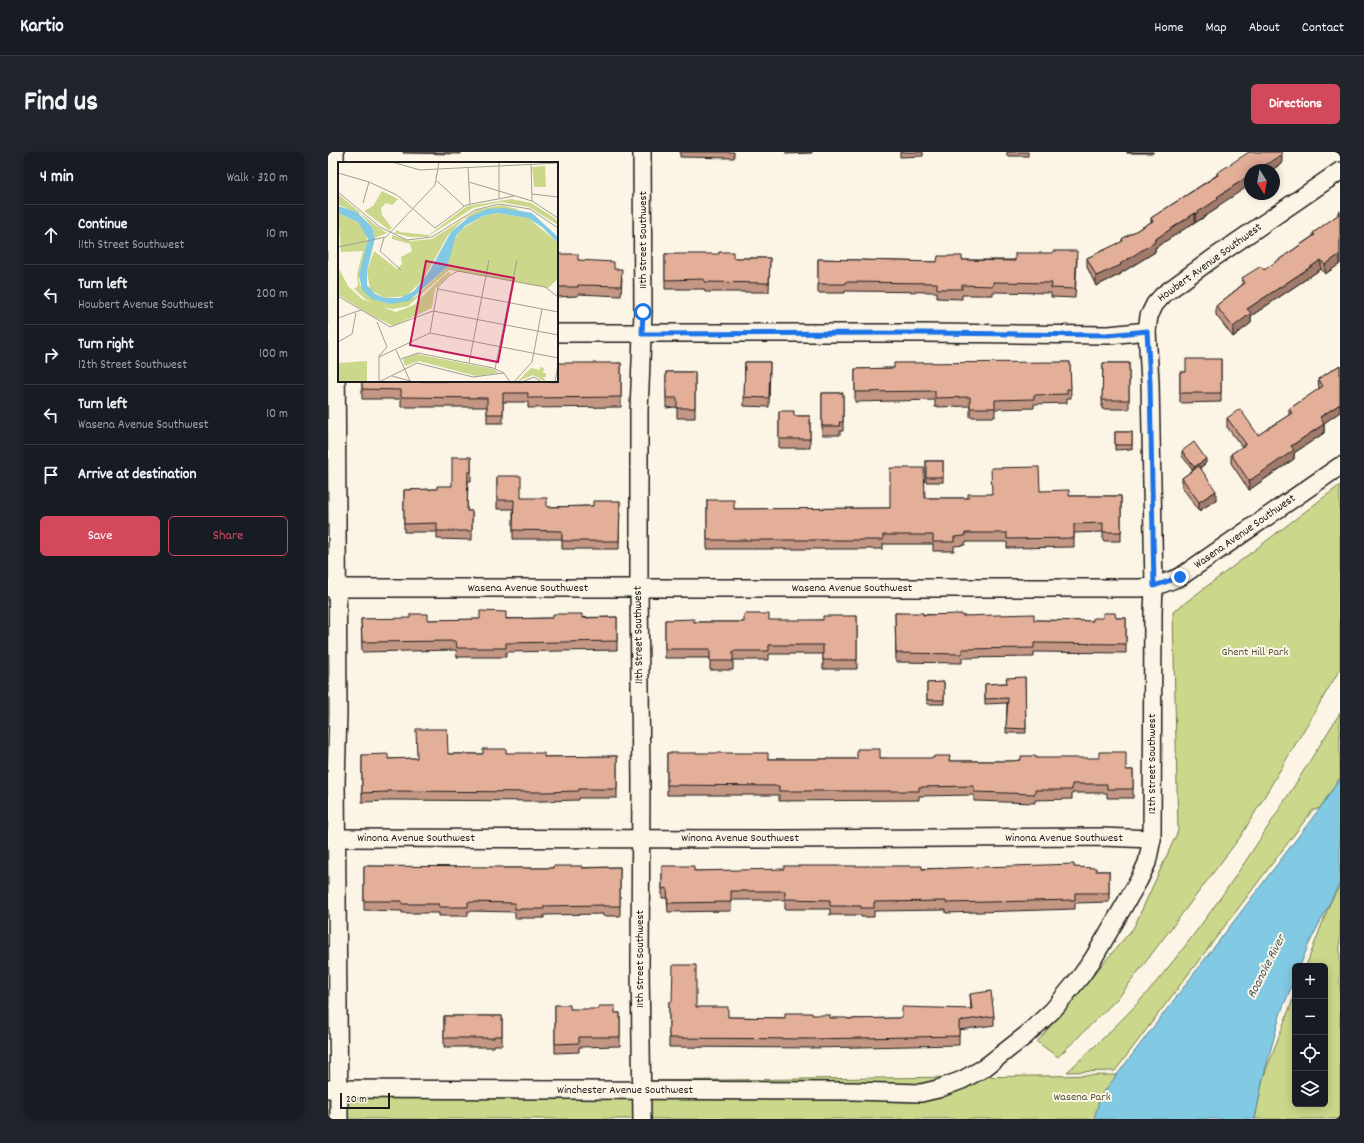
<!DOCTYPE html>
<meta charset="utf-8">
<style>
:root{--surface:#171b24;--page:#20242c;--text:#f1f3f6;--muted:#9ea1a6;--line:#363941;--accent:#d1495b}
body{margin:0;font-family:Dekko,sans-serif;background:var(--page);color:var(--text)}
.controls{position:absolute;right:12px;bottom:12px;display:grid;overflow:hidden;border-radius:6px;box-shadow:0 2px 10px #0003}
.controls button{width:36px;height:36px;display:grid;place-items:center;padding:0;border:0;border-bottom:1px solid var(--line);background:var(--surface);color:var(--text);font:20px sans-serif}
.compass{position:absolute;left:916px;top:12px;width:36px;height:36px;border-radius:50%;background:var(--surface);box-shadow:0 2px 10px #0003;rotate:169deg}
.scale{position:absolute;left:12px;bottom:10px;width:50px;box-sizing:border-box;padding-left:4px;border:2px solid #1c1c1c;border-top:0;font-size:11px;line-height:14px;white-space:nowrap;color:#1c1c1c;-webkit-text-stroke:3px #fcf5e5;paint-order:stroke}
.stop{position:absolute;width:12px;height:12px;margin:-9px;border:3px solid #1a73e8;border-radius:50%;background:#fff}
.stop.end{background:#1a73e8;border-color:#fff;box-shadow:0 1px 4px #0008}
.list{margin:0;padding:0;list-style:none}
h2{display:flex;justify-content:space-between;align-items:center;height:52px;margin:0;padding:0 16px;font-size:17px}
h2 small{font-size:13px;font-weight:400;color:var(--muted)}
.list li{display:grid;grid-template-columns:26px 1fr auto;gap:12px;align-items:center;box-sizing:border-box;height:60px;padding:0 16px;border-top:1px solid var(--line)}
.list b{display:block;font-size:15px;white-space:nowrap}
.list p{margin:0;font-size:13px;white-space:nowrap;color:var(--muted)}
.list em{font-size:13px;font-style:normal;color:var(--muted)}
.actions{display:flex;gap:8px;padding:12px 16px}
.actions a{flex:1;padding:9px 0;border:1px solid var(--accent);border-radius:6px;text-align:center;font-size:14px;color:var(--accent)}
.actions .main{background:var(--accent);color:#fff}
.icon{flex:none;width:22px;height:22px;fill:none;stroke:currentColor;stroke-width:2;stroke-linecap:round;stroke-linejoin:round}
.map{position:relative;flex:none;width:1012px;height:967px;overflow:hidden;border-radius:6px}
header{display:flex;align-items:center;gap:24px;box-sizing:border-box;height:56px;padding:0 20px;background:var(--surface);border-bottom:1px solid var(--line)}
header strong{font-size:19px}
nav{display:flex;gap:22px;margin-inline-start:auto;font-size:14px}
.intro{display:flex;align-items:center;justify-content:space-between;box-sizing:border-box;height:96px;padding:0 24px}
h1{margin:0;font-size:28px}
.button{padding:10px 18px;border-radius:6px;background:var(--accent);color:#fff;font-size:14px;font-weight:700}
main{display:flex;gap:24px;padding:0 24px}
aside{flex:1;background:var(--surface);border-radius:6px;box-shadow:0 2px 10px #0003}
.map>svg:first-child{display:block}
.green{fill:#cbd78a;stroke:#747a53}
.water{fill:#82c9e3;stroke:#598493}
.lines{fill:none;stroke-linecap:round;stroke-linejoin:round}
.minor-casing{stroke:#1c1c1c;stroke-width:20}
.minor{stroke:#fcf5e5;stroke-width:17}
.wall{fill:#c49684;stroke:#1c1c1c}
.shaded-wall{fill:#a07a6b;stroke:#1c1c1c}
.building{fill:#e4af99;stroke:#1c1c1c}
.route{stroke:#1a73e8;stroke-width:5}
.labels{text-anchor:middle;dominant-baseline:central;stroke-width:4;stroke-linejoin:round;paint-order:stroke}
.street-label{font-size:12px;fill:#1c1c1c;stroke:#fcf5e5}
.park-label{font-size:12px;fill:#51543d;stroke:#fcf5e5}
.water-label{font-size:13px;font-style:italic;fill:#405962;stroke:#fcf5e5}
.inset-road{fill:none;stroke:#a29e95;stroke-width:1}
.view{fill:#c2185b;fill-opacity:0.15;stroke:#c2185b;stroke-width:2}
.inset-edge{fill:none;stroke:#1c1c1c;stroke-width:2}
</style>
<header>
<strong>Kartio</strong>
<nav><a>Home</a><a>Map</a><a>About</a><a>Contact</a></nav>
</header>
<div class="intro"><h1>Find us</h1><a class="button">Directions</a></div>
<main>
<aside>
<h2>4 min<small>Walk · 320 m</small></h2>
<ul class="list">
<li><svg class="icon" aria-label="ahead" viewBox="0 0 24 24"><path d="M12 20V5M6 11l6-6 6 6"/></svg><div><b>Continue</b><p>11th Street Southwest</p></div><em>10 m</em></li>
<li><svg class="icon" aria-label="left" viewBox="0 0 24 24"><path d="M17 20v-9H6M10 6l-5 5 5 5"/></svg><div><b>Turn left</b><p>Howbert Avenue Southwest</p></div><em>200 m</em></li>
<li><svg class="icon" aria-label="right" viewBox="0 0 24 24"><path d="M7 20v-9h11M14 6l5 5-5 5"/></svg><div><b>Turn right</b><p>12th Street Southwest</p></div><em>100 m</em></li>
<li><svg class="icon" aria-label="left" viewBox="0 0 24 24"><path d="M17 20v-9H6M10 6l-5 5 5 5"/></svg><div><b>Turn left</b><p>Wasena Avenue Southwest</p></div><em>10 m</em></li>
<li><svg class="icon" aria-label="arrive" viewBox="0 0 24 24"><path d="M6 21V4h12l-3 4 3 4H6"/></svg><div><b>Arrive at destination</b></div></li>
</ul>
<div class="actions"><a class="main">Save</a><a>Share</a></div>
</aside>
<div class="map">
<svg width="1012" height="967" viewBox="0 0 1012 967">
<rect width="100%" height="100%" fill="#fcf5e5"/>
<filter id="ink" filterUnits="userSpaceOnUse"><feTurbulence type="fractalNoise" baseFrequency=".025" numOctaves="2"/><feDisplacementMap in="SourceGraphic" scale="8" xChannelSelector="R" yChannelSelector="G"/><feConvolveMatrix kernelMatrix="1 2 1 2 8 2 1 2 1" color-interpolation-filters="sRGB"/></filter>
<g filter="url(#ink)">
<g class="green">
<polygon points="1012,333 1012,517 913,684 791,845 730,905 709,890 806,775 850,679 845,460"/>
<path d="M1012 561V626L992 656 984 659 787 919 739 920C766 895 793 870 817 843 892 757 951 657 1012 561Z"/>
<polygon points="1012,733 1012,967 927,967 935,926 967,842 967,952 997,952 997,814 978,814 1002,751"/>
<polygon points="789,923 772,967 0,967 0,933"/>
</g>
<polygon class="water" points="1012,626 1012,730 980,794 972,814 967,814 967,826 953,860 935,926 927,967 766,967 772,945 992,656"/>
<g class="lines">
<defs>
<g id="minor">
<polyline points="7,0 10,560 8,631 11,967"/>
<polyline points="229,181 595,181 781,183 819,179"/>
<polyline points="0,436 811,436 826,435 852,425 1012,314"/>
<polyline points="0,686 457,687 773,685 824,687"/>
<polyline points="0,937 525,939 593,941 610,937 634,928 656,916 697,884 725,858 753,824 765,807 811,728 819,711 824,687 825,460 826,435 822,230 819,179 821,164 827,152 836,142 884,107 1012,19"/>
<polyline points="314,967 312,813 313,630 311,436 311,259 315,160 314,0"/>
</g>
</defs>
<use href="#minor" class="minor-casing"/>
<use href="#minor" class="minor"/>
</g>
<g class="wall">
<polygon points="75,0 133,0 133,2 75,1"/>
<polygon points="352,0 406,0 406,6 352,5"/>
<polygon points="458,0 484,0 484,1 458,2"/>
<polygon points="572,0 595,0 595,4 572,5"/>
<rect x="679" y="0" width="21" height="4"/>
<rect x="799" y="0" width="26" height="1"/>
<polygon points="954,11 944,18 922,18 890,54 890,56 867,71 867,70 827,96 827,100 793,121 793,122 768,134 759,115 759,106 794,90 794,87 823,70 823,66 889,23 889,21"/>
<polygon points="1012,59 1012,112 997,122 993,117 923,164 923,171 905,185 888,163 888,154 914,133 914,126 936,118 985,84 985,81 1010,63 1010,60"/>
<polygon points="229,102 250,108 286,117 294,126 293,144 250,142 250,144 229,145"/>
<polygon points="337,102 405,106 442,106 441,140 377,140 376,137 337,137"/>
<polygon points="490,107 609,110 634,108 749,108 747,146 723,145 723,141 665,140 665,143 634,143 634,147 609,146 609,140 517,139 517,141 490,141"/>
<polygon points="893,207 893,250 852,251 852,220 858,220"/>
<polygon points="417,210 442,210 441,255 416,254"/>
<polygon points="742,210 743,246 739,246 739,251 706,252 706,256 667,257 667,265 642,265 642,254 607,255 607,248 527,250 527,217 566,216"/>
<polygon points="293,211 293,255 200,256 200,250 175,250 175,271 159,271 159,255 73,255 73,247 34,247 34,229"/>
<polygon points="775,211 801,211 801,257 774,257"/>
<polygon points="1012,213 1012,260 996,271 996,281 966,301 966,307 921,338 903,311 903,302 914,295 899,275 899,266 930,283 961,263 961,257 991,237 990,227"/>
<polygon points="338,220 367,220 367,266 349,266 349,255 338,256"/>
<polygon points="494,241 515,241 515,279 512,279 512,283 494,283"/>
<polygon points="451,259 466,264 482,264 482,296 451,296"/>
<polygon points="787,280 804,280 804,297 787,298"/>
<polygon points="854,299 878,311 872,316 888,348 871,359 854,335 854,326 865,318 854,304"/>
<polygon points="143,305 143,329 140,329 139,359 144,359 144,388 109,387 109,380 76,380 76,338 109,337 124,334"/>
<rect x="598" y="309" width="17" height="21"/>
<polygon points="169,324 193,346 219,355 265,354 292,349 291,397 234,397 234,387 185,387 185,357 169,357"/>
<polygon points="712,339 741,344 793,344 793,389 775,389 775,380 746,381 746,395 679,396 679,390 637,390 637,393 626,394 626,399 605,399 605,392 555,392 555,397 379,397 379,348 406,357 562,356 597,346 640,346 663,342"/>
<polygon points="567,461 634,464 706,468 765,469 788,466 798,466 798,501 706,500 706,505 634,506 634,511 568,510"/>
<polygon points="529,464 529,517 495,517 495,502 441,502 441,508 405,508 405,518 382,518 382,506 337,506 337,468 366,470 416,470 495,468"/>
<polygon points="289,465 289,498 178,500 178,505 129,505 128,498 34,500 33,467 100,468"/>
<polygon points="697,525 698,581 678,581 679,551 657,552 657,532 678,531"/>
<polygon points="616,530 616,552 599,552 599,531"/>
<polygon points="178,601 216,605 289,604 289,646 251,646 251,648 216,649 60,648 60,649 34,650 34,603 60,607 89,606 120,602 155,602"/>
<polygon points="339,601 440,607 529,607 552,606 621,609 684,609 708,606 798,618 805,618 805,646 779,646 779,641 744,641 744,647 707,648 707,651 646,649 646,643 591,644 591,648 451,649 451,643 339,643"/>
<polygon points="36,714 175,716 225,716 292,715 292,764 275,764 275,762 216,763 216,766 187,766 187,760 140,759 140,764 111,764 111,761 74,761 74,759 36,758"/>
<polygon points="334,714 366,719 746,715 768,719 781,719 781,750 747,751 747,757 618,761 618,758 546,759 546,765 533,765 533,763 502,763 502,757 457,757 457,748 403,748 403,759 340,760 339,746 334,746"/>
<polygon points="642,842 666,864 666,873 631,878 631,893 484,896 341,895 341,850 368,855 400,865 457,866 484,863 502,866 519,867 571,866 643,857"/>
<polygon points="227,853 242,857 287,861 292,861 292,894 251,895 251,900 227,901"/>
<polygon points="116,864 174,864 174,893 166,893 166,895 116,895"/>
</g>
<g class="shaded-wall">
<polygon points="954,2 954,11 944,18 930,18"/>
<polygon points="922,23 922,33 890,54 890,56 867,71 867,62 889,45"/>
<polygon points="867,61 867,70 827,96 827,100 793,121 793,122 768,134 768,124 792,112 826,88"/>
<polygon points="1012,102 1012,112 997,122 997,113"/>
<polygon points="993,108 993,117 923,164 923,171 905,185 905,175 919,157"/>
<polygon points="1012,252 1012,260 992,274 992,265"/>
<polygon points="996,272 996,281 966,301 966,307 921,338 921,329 963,294"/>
<polygon points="878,307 878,311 866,320 866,315"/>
<polygon points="888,339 888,348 871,359 871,350"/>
</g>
<g class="building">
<polygon points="921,0 953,0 954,2 930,18 922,18 922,23 889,45 890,47 867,62 867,61 826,88 827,90 792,112 793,113 768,124 759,106 795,89 794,87 825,69 823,66 890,23 889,21"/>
<polygon points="1012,59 1012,102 997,113 993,108 919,157 923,161 905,175 888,154 917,131 914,126 933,114 936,118 987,83 985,81 1011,62 1010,60"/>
<polygon points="725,99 749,99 747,137 723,136 724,131 665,130 665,134 634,133 634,137 609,137 609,131 517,130 517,132 490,132 490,107 609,110 610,104 634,104 634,108 687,109 687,101 725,101"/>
<polygon points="391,100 405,100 405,106 442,106 441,131 377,130 376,127 337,128 337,102 391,102"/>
<polygon points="229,102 250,102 250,108 286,110 286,117 294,117 293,134 250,133 250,135 229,135"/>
<polygon points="858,207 893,207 893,241 852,241 852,220 858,220"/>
<polygon points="417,210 442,210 441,246 416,245"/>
<polygon points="742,210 743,237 739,237 739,242 706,243 706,247 667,248 667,256 642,256 642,245 607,246 607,239 527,240 527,217 566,216 566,211"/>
<polygon points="229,211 293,211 293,245 200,246 200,241 175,241 175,262 159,262 159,246 73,245 73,238 34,237 34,229 229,229"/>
<polygon points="775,211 801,211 801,248 774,248"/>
<polygon points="1012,213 1012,252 992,265 996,272 963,294 966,298 921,329 903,302 918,292 899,266 912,257 930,283 964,261 961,257 995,234 990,227"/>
<polygon points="338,220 367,220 367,256 349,256 349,246 338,246"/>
<polygon points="494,241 515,241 515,270 511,270 512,274 494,274"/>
<polygon points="451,259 466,259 466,264 482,264 482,287 451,287"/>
<rect x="787" y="280" width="17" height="13"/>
<polygon points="866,290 878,307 866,315 854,299"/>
<polygon points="124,305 143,305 143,320 140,320 139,359 144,359 144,379 109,379 109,371 76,372 76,338 109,337 109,334 124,334"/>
<rect x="598" y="309" width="17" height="16"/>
<polygon points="871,314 888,339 871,350 854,326"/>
<polygon points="711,315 712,339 741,338 741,344 793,344 793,380 775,380 775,371 746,372 746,386 679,387 679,381 637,381 637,384 626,385 626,390 605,390 605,383 555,383 555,388 379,388 379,348 406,348 406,357 562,356 562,316 596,316 597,346 640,346 640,342 664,342 663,316"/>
<polygon points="169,324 193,324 193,346 219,346 219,355 265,354 265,349 292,349 291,389 234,389 234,379 185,378 186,348 169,348"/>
<polygon points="152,459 178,460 178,467 225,466 225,462 254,462 254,466 289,465 289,489 178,491 178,496 129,496 128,489 34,490 33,467 82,466 82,462 100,462 100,468 152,467"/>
<polygon points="567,461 595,461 595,463 634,462 634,464 706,462 706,468 765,469 765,466 775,466 775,461 787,461 788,466 798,466 798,492 706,491 706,496 634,497 634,502 568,501"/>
<polygon points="416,462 441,462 441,468 495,468 495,464 529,464 529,508 495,508 495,493 441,493 441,499 405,499 405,509 382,509 382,497 337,497 337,468 366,467 366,470 416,470"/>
<polygon points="697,525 698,577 678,576 680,546 657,547 657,532 679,531 678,526"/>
<polygon points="616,530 616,548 599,548 599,531"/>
<polygon points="88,577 119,577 120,602 155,602 155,597 178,597 178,601 216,601 216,605 289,604 289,637 251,637 251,639 216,640 60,639 60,640 34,641 34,603 60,602 60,607 89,606"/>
<polygon points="529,597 552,597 552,606 606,606 606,604 622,604 621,609 684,609 693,608 693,604 708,604 708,606 771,606 771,600 798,600 798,618 805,618 805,637 779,637 779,632 744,632 744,638 707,638 707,642 646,640 646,634 591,635 591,639 451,639 451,634 339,633 339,601 440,601 440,607 529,607"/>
<polygon points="746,712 746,715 768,716 768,719 781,719 781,741 747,741 747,748 618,751 618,749 546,750 546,756 533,756 533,754 502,754 502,748 457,747 457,739 403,739 403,750 340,751 339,736 334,737 334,714 366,714 366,719 456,717 456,714 594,714 594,717"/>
<polygon points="36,714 175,715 175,716 225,716 225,714 254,714 254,716 292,715 292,754 275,754 275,753 216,754 216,757 187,757 187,751 140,750 140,755 111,755 111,752 74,752 74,749 36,749"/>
<polygon points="345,813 368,813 368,855 400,855 400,865 457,866 457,861 484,861 484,863 502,863 502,866 519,866 519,867 571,866 574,865 574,855 644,857 642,842 663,839 666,864 631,869 631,884 484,887 341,886 341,850 344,850"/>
<polygon points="227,853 242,853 242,857 271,857 271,854 287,854 287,861 292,861 292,885 251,885 251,891 227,892"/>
<polygon points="116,864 174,864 174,884 166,884 166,886 116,886"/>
</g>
</g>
<g class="lines" filter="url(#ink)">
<polyline class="route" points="315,160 314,182 595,181 781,183 819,179 822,230 826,434 852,425"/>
</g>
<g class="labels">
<g class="street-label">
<text transform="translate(315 88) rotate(-90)">11th Street Southwest</text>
<text transform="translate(882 111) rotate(-36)">Howbert Avenue Southwest</text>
<text transform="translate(917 380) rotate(-35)">Wasena Avenue Southwest</text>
<text x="200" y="436">Wasena Avenue Southwest</text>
<text x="524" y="436">Wasena Avenue Southwest</text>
<text transform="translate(311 483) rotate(-91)">11th Street Southwest</text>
<text transform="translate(824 612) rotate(-90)">12th Street Southwest</text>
<text x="88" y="686">Winona Avenue Southwest</text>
<text x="412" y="686">Winona Avenue Southwest</text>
<text x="736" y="686">Winona Avenue Southwest</text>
<text transform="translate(312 807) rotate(-90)">11th Street Southwest</text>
<text x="297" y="938">Winchester Avenue Southwest</text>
</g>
<g class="park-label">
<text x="927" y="500">Ghent Hill Park</text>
<text x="754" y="945">Wasena Park</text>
</g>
<g class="water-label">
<text transform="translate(939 815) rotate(-63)">Roanoke River</text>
</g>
</g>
<g transform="translate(10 10)">
<rect width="220" height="220" fill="#fcf5e5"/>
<path d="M207 4 208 25H196L194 5ZM44 29 60 37 54 43 48 41 43 46 44 53 54 66 51 68 26 49 35 44ZM0 32 36 62 49 71 37 76 34 65 23 52 0 43ZM173 37 193 41 215 55 220 59V63L191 45 162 40 135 46 89 75H72L56 71 59 68 62 70 91 73 129 44ZM163 43 182 48 149 47 125 58 110 73 85 118 68 134 47 136 32 128 29 108 36 89 59 107 64 102 63 95 74 89 72 82 54 77V73L73 79 94 77 139 48ZM0 51 20 60 27 69 30 82 21 117 22 123 38 138 52 142 77 135 107 107 116 78 124 67 145 54 159 51 190 56 217 78 220 82V117L210 126 111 108 70 144 55 147 40 144 27 137 16 127 20 124 19 112 25 89 3 90ZM0 105 10 124 24 137 58 150 76 143 105 114 111 110 113 111 97 127 94 146 55 164 34 154 1 133ZM78 192 155 207 161 211 138 214 81 199 67 204 65 197ZM29 199V220H0V201ZM202 205 206 206 204 215 205 211H208V215H205L208 220 195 213 179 220 193 206 202 208Z" fill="#cbd78a"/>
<path d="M0 44 19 50 34 65 37 77 29 108V123L37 132 47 136H62L76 129 91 110 113 70 131 55 149 47 166 46 194 51 220 75V81L204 65 190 56 159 51 145 54 127 64 118 74 109 105 71 139 52 142 34 137 24 128 21 113 30 77 20 60 0 51Z" fill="#82c9e3"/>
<path class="inset-road" d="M54 0 82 8 99 7M161 0V36M193 2 194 39M130 5 132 42M100 7 220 1M0 11 31 20 59 33 97 66 128 43 176 34M99 19 126 44M131 20 194 39 220 56M0 30 42 65 69 78 94 75 137 48 161 42 192 47 220 66M194 32 220 35M25 41 31 20M46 76 42 89 63 108M0 85 48 75 97 23 101 0M100 127 220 150M0 134 52 165 95 149 220 173M0 156 23 148M39 160 49 185 41 194V220L79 201 135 215 166 211 172 220M92 171 100 125 111 114 120 109 207 125 220 135M92 171 220 196M0 180 14 172 18 151M58 188 72 219M41 195 92 171M63 197 80 191 155 206 166 211M131 201 151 98M157 207 179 98M54 214 76 220M176 220 194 200 204 147M184 220 196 215 204 220M217 220 220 202"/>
<path class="view" d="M88 99 176 116 160 200 72 183Z"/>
<rect width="220" height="220" class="inset-edge"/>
</g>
</svg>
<div class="controls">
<button>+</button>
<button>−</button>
<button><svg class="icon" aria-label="locate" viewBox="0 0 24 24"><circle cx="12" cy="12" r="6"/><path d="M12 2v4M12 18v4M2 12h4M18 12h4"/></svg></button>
<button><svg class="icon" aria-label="layers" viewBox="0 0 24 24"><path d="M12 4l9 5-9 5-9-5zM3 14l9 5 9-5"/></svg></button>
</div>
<svg class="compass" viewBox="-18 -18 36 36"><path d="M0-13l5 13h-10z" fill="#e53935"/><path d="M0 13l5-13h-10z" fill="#9ea1a6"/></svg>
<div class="scale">20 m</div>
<div class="stop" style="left:315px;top:160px"></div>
<div class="stop end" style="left:852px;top:425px"></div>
</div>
</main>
